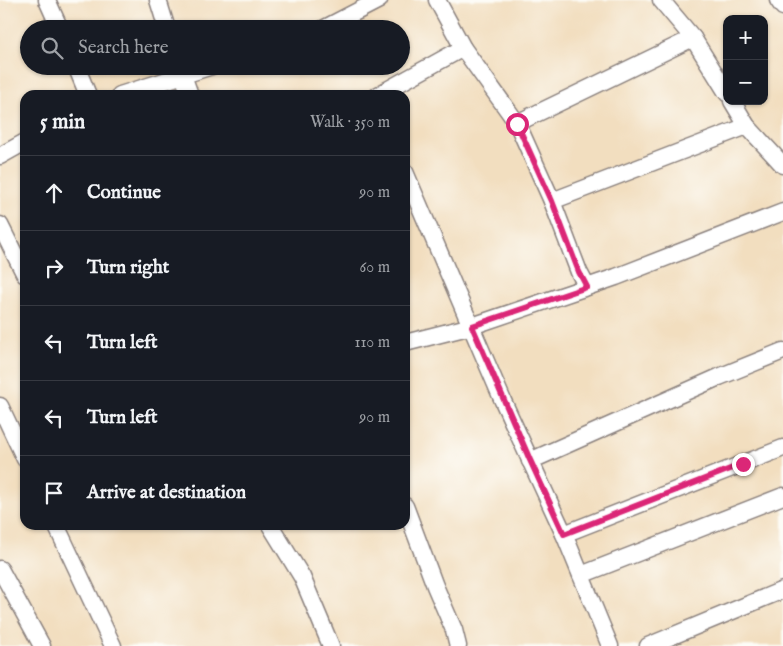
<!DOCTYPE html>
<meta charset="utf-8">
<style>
:root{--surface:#171b24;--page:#242831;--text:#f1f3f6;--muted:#9ea1a6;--line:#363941}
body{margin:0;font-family:"IM FELL English",serif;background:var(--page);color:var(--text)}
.controls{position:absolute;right:15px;top:15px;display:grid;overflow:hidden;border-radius:10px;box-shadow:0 1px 4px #0004}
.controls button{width:45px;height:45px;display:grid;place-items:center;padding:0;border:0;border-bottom:1px solid var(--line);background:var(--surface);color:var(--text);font:25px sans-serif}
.stop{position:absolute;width:15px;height:15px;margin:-11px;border:4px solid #db2777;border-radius:50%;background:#fff}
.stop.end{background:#db2777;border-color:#fff;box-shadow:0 1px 5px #0008}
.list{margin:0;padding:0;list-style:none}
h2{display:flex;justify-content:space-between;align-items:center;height:65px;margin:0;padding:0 20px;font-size:21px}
h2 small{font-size:16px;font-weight:400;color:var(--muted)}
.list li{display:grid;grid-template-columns:32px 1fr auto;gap:15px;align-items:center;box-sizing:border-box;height:75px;padding:0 20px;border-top:1px solid var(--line)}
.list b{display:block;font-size:19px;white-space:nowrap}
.list em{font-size:16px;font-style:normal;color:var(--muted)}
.icon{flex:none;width:28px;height:28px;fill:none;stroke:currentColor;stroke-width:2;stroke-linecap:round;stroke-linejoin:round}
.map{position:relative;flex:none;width:783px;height:646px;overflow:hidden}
.search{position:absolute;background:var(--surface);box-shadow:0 1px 4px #0004;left:20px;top:20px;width:390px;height:55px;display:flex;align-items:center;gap:12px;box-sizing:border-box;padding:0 18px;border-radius:28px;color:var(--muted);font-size:19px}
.panel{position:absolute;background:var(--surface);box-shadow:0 1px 4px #0004;left:20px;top:90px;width:390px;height:440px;border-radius:15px}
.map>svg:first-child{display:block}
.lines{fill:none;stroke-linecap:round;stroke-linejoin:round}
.minor-casing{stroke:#8a807d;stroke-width:19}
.minor{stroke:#fff;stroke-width:16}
.route{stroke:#db2777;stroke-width:6}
</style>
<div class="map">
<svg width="783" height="646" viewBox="0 0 783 646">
<rect width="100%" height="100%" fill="#fdfcf7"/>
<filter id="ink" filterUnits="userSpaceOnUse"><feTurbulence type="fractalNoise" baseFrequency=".02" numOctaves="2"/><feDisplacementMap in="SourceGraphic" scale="10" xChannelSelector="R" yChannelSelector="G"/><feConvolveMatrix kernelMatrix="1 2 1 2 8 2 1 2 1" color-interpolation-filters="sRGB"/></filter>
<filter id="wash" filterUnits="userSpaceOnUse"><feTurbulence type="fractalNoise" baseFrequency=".0096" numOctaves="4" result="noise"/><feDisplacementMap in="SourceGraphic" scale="20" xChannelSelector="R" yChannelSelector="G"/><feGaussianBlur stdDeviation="1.12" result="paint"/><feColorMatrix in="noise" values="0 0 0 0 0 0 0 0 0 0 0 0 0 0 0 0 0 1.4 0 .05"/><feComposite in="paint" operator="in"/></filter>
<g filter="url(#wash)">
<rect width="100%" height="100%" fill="#f2debf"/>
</g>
<g filter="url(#ink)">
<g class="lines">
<defs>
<g id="minor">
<polyline points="47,0 60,29"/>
<polyline points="158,0 167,29"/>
<polyline points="437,0 463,48 517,123 552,201 579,272 587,287 616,277 783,212"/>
<polyline points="661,0 693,38 727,93"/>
<polyline points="778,0 783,7"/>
<polyline points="323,29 379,0"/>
<polyline points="76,66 88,95"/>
<polyline points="180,67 190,95"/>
<polyline points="120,95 212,66"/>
<polyline points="378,95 463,48"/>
<polyline points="732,101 747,126 783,165"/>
<polyline points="517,123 693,38"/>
<polyline points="0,156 25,142"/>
<polyline points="405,172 503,401 564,534 610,646"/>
<polyline points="552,201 747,126"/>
<polyline points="0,225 25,275"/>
<polyline points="405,343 472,326 587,287"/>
<polyline points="0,406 25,459"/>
<polyline points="530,461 719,377 783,351"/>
<polyline points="405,506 435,586 454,630 458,646"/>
<polyline points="56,525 113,646"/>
<polyline points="270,525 302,577 331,646"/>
<polyline points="564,534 783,448"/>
<polyline points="0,569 42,646"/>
<polyline points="581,575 783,496"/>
<polyline points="648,646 783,590"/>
</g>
</defs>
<use href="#minor" class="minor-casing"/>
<use href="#minor" class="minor"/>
</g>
</g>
<g class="lines" filter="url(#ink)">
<polyline class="route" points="517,124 552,201 579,272 587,287 472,326 530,460 564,534 743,464"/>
</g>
</svg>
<div class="controls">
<button>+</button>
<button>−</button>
</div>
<div class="stop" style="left:517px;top:124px"></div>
<div class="stop end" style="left:743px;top:464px"></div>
<div class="search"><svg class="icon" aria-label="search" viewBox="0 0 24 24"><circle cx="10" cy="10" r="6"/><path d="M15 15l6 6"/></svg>Search here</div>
<section class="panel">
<h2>5 min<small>Walk · 350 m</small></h2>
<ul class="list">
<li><svg class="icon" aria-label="ahead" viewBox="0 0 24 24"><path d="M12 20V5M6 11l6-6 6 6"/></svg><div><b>Continue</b></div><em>90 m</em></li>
<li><svg class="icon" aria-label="right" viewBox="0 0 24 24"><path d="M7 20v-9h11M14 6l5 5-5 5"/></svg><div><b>Turn right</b></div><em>60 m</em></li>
<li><svg class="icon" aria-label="left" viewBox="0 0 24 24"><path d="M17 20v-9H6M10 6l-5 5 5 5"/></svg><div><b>Turn left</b></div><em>110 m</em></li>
<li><svg class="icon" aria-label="left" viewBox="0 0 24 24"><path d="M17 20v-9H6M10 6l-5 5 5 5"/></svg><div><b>Turn left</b></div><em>90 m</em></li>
<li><svg class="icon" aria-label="arrive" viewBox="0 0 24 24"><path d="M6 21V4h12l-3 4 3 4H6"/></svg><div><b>Arrive at destination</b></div></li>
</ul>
</section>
</div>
